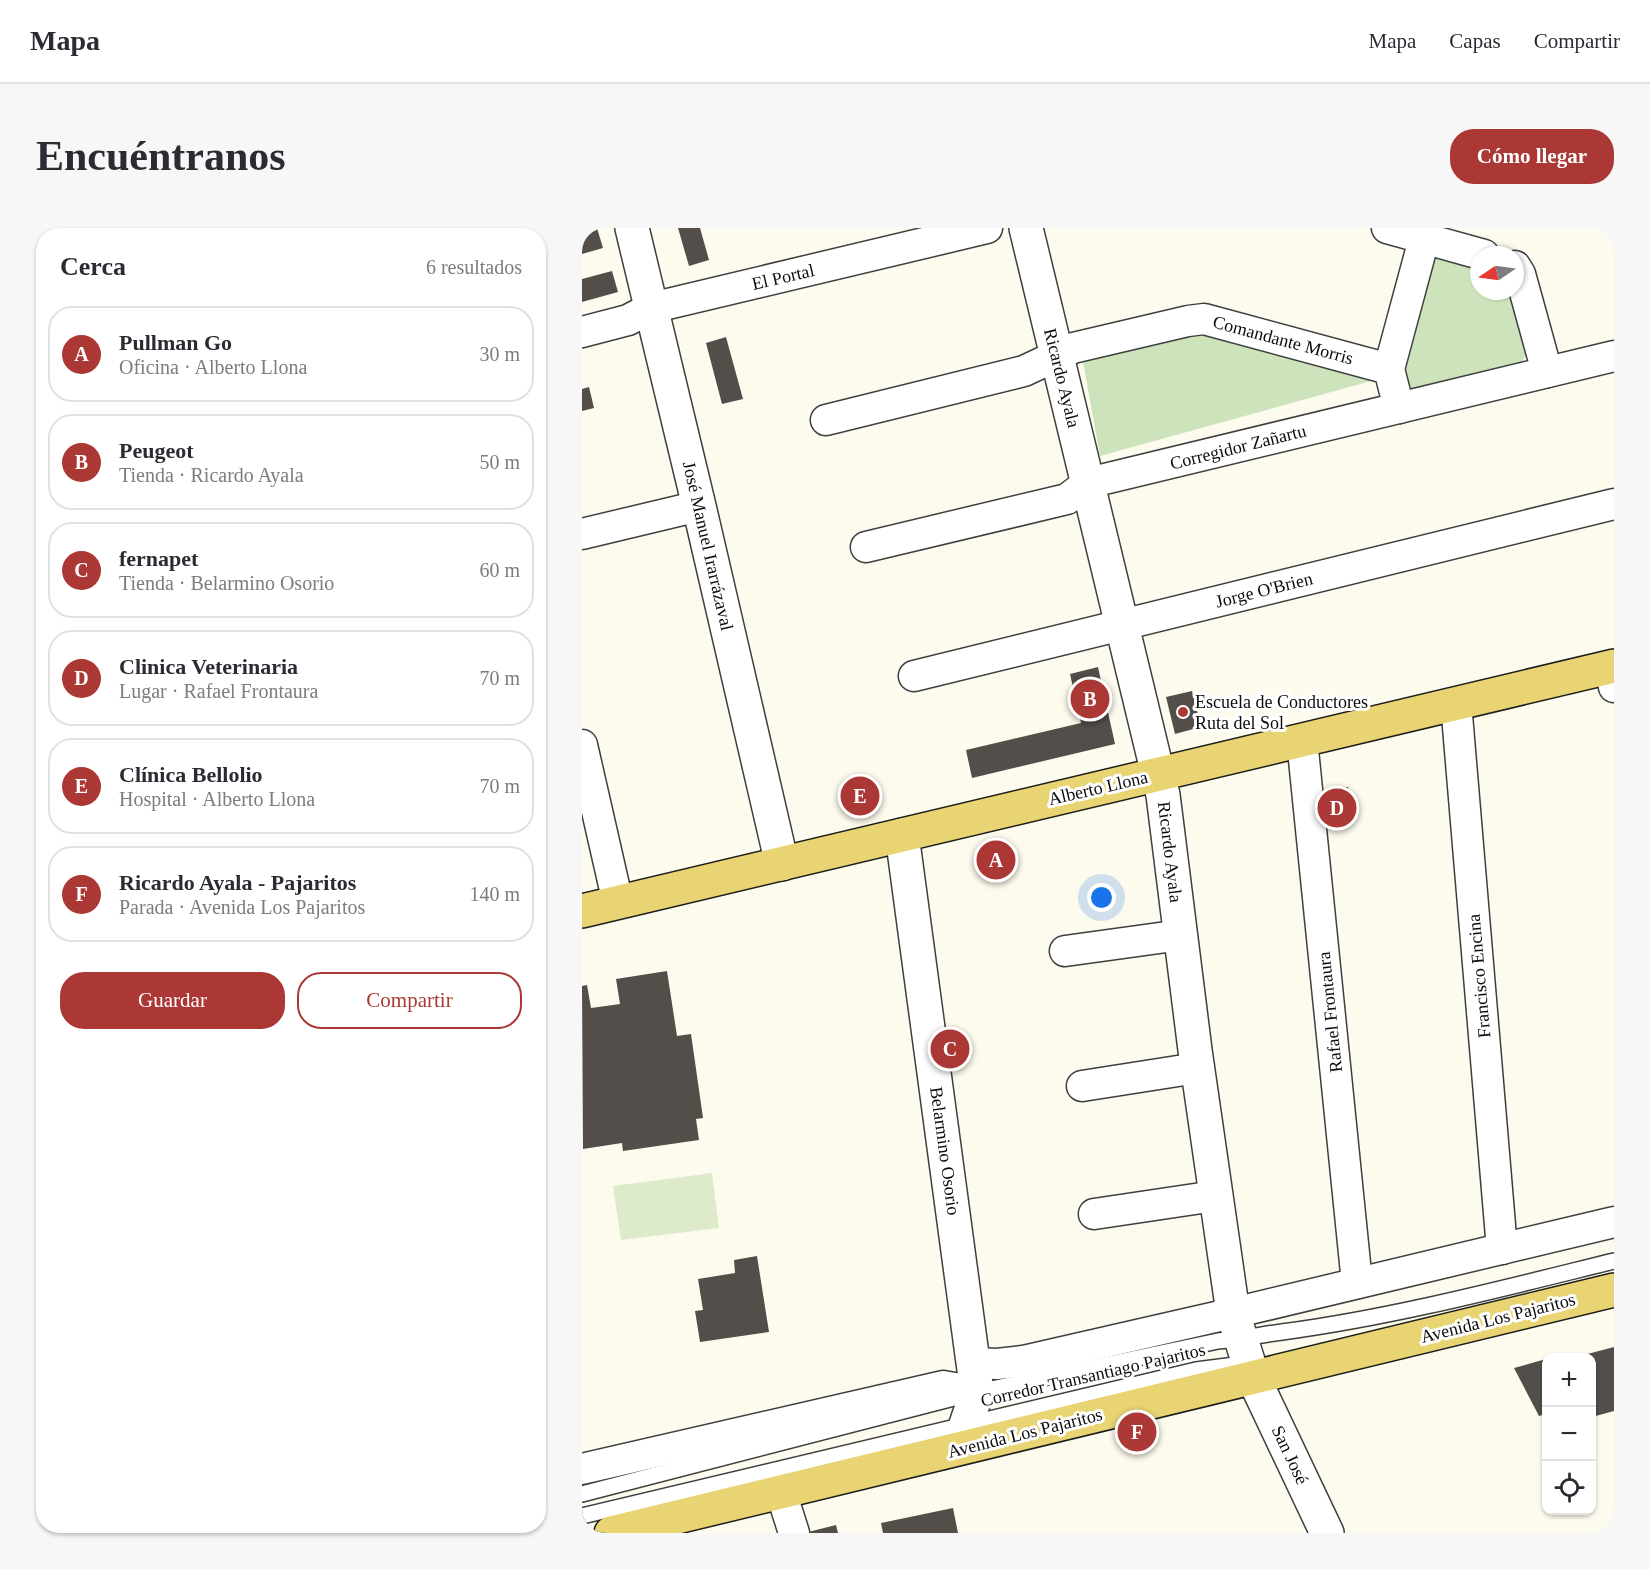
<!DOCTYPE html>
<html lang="es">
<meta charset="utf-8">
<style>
:root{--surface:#fff;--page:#f7f7f7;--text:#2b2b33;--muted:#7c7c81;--line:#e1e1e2;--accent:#ab3835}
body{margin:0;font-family:Georgia,serif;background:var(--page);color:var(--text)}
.controls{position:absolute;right:18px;bottom:18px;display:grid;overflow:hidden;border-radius:12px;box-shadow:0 2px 4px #0004}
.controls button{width:54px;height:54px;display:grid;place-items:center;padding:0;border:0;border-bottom:2px solid var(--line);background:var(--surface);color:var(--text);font:30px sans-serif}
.compass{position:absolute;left:888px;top:18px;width:54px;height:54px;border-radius:50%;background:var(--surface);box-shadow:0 2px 4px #0004;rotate:257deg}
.you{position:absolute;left:520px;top:670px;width:21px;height:21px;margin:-15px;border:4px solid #fff;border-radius:50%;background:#1a73e8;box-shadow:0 0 0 9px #1a73e833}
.badge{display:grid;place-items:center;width:39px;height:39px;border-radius:50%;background:var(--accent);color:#fff;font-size:20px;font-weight:700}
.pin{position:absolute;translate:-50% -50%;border:3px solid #fff;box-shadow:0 2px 6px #0006}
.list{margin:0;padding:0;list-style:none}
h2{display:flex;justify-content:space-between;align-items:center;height:78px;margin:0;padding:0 24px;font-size:26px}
h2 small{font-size:20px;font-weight:400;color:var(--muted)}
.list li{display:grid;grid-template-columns:39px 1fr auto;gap:18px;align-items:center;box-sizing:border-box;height:96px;margin:0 12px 12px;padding:0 12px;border:2px solid var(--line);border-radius:24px}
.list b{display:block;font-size:22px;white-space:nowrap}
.list p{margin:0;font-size:20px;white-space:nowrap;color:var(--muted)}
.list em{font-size:20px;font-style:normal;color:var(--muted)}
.actions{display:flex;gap:12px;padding:18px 24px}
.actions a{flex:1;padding:14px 0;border:2px solid var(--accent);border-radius:24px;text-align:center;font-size:21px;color:var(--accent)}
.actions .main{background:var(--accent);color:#fff}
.icon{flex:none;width:33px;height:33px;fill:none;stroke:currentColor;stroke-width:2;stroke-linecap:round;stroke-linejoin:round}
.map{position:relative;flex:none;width:1032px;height:1305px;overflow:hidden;border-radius:24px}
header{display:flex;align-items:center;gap:36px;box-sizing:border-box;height:84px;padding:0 30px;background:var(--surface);border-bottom:2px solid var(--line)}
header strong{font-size:28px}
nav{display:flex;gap:33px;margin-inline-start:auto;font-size:21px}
.intro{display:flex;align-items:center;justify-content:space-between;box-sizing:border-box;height:144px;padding:0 36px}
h1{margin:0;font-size:42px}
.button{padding:15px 27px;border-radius:24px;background:var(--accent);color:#fff;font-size:21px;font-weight:700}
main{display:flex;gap:36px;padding:0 36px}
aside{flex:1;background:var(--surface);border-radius:24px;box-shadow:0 2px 4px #0004}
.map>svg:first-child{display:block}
.green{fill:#cde3bb}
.pitch{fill:#deebcb}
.building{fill:#534e4a}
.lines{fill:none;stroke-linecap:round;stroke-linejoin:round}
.service-casing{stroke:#3f3f3f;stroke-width:18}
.minor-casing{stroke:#3f3f3f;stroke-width:33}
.tertiary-casing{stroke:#3f3f3f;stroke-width:36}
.primary-casing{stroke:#1d1d1d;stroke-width:36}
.service{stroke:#fff;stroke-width:15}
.minor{stroke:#fff;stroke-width:30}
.tertiary{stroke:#fff;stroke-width:33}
.primary{stroke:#e8d472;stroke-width:33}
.poi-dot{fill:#ab3835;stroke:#fff;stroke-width:2}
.labels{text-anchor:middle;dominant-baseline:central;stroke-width:6;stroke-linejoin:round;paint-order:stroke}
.street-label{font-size:18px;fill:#0c0c0c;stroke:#fff}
.poi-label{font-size:18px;fill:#0c0c0c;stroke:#fff;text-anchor:start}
</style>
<header>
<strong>Mapa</strong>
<nav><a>Mapa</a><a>Capas</a><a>Compartir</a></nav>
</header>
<div class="intro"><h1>Encuéntranos</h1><a class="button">Cómo llegar</a></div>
<main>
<aside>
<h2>Cerca<small>6 resultados</small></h2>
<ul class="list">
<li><span class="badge">A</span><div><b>Pullman Go</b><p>Oficina · Alberto Llona</p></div><em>30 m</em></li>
<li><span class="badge">B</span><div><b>Peugeot</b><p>Tienda · Ricardo Ayala</p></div><em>50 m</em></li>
<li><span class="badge">C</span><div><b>fernapet</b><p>Tienda · Belarmino Osorio</p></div><em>60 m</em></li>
<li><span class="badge">D</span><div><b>Clinica Veterinaria</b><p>Lugar · Rafael Frontaura</p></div><em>70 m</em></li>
<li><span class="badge">E</span><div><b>Clínica Bellolio</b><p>Hospital · Alberto Llona</p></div><em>70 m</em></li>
<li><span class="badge">F</span><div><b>Ricardo Ayala - Pajaritos</b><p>Parada · Avenida Los Pajaritos</p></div><em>140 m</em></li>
</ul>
<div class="actions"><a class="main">Guardar</a><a>Compartir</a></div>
</aside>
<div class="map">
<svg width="1032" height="1305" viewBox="0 0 1032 1305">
<rect width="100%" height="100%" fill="#fdfbed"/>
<g class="green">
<polygon points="851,23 897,36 897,63 931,63 945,124 940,135 831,162 824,155 822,137"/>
<polygon points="619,105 786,140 789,153 518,228 500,128"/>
</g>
<polygon class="pitch" points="130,945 137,1000 39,1012 31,958"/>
<g class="building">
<polygon points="0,0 15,0 21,20 0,26"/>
<polygon points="96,0 118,0 127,32 107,38"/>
<polygon points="30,43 36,64 0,74 0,51"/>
<polygon points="144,109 161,171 140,176 124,115"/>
<polygon points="7,159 12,180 0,183 0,161"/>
<polygon points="516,439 533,516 390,550 384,522 499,495 488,446"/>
<polygon points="610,463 619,499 593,506 584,469"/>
<polygon points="766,559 771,596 743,600 739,563"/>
<polygon points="85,743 95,808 109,806 121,890 114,891 117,912 41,923 40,915 1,921 0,758 5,757 9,780 38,776 34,751"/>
<polygon points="175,1028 187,1104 118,1114 113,1083 121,1082 116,1051 153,1045 152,1032"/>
<polygon points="1032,1119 1032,1183 1010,1189 1010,1130 994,1129"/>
<polygon points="964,1131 964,1186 957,1188 932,1140"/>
<polygon points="371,1280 376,1305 301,1305 299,1295"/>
<polygon points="254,1297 256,1305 226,1305 226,1304"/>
</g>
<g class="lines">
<defs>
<g id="service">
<path d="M0 1266 395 1164 636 1113C657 1111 678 1107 700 1104 812 1089 922 1060 1032 1033"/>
<polyline points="0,1288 614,1142 669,1135"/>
</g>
<g id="minor">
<polyline points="805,0 902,27"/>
<polyline points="933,38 938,46 965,144"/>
<polyline points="0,104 46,92 69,80 405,0"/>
<polyline points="807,141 845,0"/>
<polyline points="244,192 442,143 491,120 606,93 622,91 807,141 817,180"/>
<polyline points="0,306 117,278"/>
<polyline points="284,319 485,271 506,255 1032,128"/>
<polyline points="1028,439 1032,459"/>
<polyline points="332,448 1032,276"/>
<polyline points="874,475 920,1021"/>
<polyline points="720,512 775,1055"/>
<polyline points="0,517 36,675"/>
<polyline points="483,723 599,707"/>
<polyline points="500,858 615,840"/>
<polyline points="512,986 633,968"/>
<polyline points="391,1135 415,1136 441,1133 651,1085 1032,994"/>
<polyline points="0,1241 361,1158 395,1164"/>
<polyline points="199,1264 212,1305"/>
</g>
<g id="tertiary">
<polyline points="50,0 117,278 200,636"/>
<polyline points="444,0 581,567 613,822 651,1085 671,1149 745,1305"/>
<polyline points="320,607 395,1164 381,1205 357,1225"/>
</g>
<g id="primary">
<polyline points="0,683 1032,438"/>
<polyline points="29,1305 1032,1062"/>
</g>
</defs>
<use href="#service" class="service-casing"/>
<use href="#minor" class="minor-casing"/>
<use href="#tertiary" class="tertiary-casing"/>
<use href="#primary" class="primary-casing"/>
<use href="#service" class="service"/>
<use href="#minor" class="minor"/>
<use href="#tertiary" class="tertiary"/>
<use href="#primary" class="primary"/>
</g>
<circle class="poi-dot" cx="601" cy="484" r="6"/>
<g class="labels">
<g class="street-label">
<text transform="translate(201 49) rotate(-13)">El Portal</text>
<text transform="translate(701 112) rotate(15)">Comandante Morris</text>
<text transform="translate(480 150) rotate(76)">Ricardo Ayala</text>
<text transform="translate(656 219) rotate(-14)">Corregidor Zañartu</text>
<text transform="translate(126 318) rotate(77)">José Manuel Irarrázaval</text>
<text transform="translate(682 362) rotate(-14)">Jorge O'Brien</text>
<text transform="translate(516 560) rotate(-13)">Alberto Llona</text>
<text transform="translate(588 624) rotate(83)">Ricardo Ayala</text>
<text transform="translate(897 748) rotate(-95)">Francisco Encina</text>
<text transform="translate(748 784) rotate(-96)">Rafael Frontaura</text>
<text transform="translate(363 923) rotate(82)">Belarmino Osorio</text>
<text transform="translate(916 1090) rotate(-14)">Avenida Los Pajaritos</text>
<text transform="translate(511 1147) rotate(-13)">Corredor Transantiago Pajaritos</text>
<text transform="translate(443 1205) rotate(-14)">Avenida Los Pajaritos</text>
<text transform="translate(708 1227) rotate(65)">San José</text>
</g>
<g class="poi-label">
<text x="613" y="474">Escuela de Conductores<tspan x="613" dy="21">Ruta del Sol</tspan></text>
</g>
</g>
</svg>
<div class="controls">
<button>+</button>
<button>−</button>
<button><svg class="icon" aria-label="locate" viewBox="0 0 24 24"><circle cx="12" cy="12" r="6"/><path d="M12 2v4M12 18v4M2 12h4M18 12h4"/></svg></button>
</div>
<svg class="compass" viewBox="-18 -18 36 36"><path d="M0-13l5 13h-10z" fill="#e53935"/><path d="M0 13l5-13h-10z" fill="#7c7c81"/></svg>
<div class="you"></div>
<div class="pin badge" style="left:414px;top:632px">A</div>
<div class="pin badge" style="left:508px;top:471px">B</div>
<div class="pin badge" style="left:368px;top:821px">C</div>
<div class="pin badge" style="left:755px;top:580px">D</div>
<div class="pin badge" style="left:278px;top:568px">E</div>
<div class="pin badge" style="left:555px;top:1204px">F</div>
</div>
</main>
